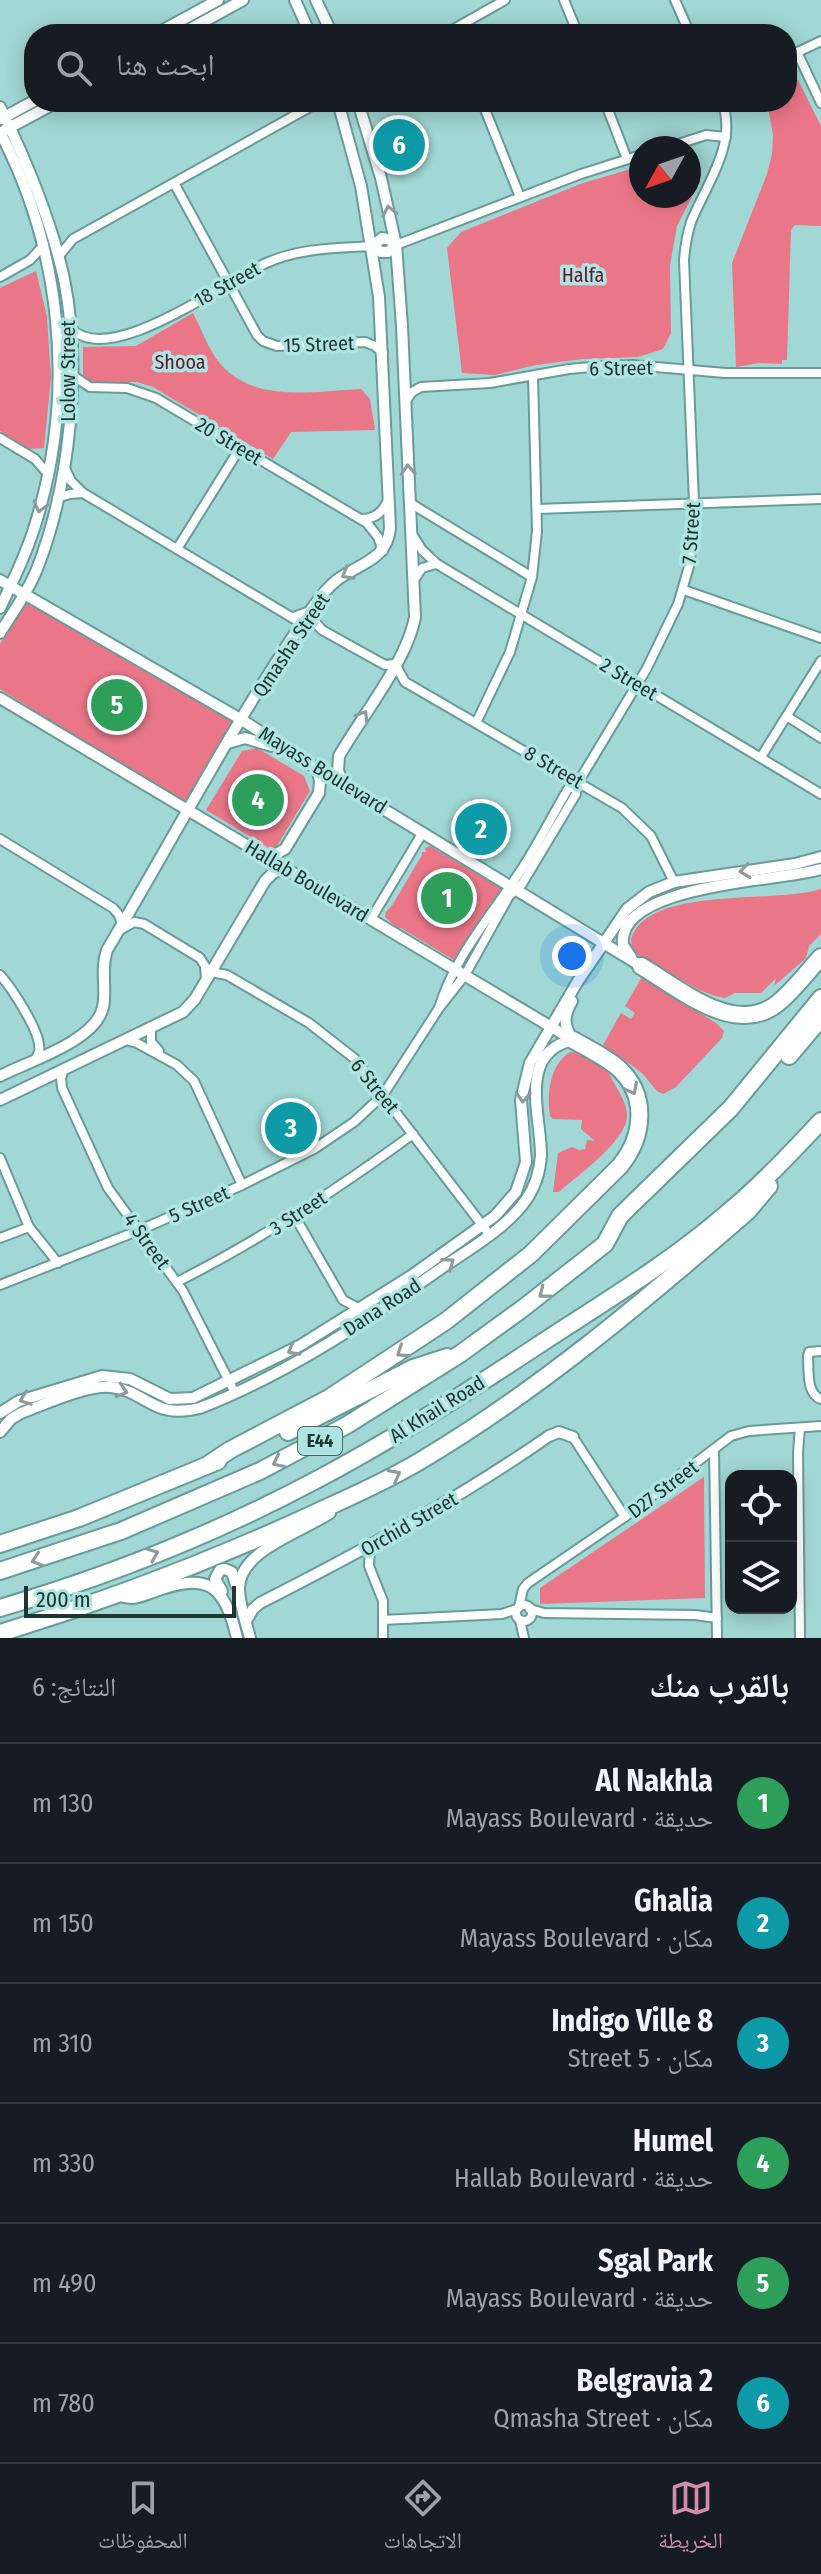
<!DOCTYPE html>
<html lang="ar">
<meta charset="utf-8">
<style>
:root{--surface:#171b24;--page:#242831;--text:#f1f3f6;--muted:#9ea1a6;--line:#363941;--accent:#d18ea4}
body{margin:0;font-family:"Fira Sans Condensed","Noto Naskh Arabic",sans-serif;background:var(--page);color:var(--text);direction:rtl}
.controls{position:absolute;right:24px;bottom:24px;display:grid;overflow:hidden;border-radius:16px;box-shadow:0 4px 20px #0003}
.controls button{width:72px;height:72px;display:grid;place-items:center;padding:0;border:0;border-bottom:2px solid var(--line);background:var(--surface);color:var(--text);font:40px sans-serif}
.compass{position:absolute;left:629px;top:136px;width:72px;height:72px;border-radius:50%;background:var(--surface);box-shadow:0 4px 20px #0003;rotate:230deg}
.scale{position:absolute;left:24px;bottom:20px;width:212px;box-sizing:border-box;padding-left:8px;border:4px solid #1f3534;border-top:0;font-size:22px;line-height:28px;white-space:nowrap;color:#1f3534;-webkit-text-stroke:6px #aee4e1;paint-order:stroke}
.you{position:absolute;left:572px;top:956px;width:28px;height:28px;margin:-20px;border:6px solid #fff;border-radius:50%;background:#1a73e8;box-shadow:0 0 0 12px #1a73e833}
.badge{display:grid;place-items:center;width:52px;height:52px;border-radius:50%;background:var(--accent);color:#fff;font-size:26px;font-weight:700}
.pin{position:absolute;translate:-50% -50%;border:4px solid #fff;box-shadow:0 2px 8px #0006}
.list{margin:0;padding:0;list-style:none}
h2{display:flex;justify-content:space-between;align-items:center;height:104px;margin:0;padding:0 32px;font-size:34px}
h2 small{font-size:26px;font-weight:400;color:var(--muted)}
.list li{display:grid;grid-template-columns:52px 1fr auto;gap:24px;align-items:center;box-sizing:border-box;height:120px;padding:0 32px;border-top:2px solid var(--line)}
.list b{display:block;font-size:30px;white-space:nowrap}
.list p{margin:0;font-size:26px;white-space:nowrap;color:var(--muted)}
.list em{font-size:26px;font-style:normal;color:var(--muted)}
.icon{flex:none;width:44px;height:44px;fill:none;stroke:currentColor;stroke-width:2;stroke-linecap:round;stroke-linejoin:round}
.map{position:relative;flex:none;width:821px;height:1638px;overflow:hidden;direction:ltr}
.search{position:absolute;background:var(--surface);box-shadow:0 4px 20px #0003;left:24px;right:24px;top:24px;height:88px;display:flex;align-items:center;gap:20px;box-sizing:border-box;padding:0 28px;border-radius:32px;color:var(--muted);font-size:30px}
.sheet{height:824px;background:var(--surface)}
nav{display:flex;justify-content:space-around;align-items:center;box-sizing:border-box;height:112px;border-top:2px solid var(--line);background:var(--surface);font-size:22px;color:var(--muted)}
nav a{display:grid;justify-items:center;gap:4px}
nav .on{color:var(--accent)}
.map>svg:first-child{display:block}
.green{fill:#ea7788}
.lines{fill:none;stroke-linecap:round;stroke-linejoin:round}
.minor-casing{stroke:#679c9a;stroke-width:12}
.tertiary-casing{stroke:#679c9a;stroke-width:14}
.motorway-casing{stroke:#679c9a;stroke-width:20}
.minor{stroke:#fff;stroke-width:8}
.tertiary{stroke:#fff;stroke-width:10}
.motorway{stroke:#fff;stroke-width:16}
.oneway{stroke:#8f9a9a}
.labels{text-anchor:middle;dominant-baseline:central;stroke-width:7;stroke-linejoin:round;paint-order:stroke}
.shield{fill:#aee4e1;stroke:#4a6a68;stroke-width:2}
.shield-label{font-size:18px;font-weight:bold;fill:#1f3534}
.park-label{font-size:20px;fill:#671529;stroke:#aee4e1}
.street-label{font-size:20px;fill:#1f3534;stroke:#aee4e1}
</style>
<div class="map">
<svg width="821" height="1638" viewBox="0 0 821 1638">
<rect width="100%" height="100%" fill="#a1d7d4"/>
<g class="green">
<polygon points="792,76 798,80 821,126 821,226 795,225 791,230 787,360 782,360 782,364 760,363 736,367 732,263 767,174 772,154 773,135 767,102 787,102 787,78"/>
<polygon points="689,163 699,169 698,185 677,226 670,265 671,333 663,349 638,357 583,359 536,365 495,375 462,373 447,248 461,232 583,183 641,166 641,196 689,196"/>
<polygon points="36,271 47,317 51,378 44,448 29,449 0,431 0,288"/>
<path d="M193 313C202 330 210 354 224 368 260 403 315 391 361 389L370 399 375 430 291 432 273 459 153 387 137 382H88L83 378V347L136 346Z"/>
<polygon points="26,601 236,722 188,806 0,689 0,644"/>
<polygon points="257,748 304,776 310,791 274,851 206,810 242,751"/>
<polygon points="430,846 501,888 480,927 454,960 401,928 397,928 385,917 386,912 393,904 422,855 422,852 426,852 425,848"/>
<path d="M821 889V934L809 946 806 958 774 986 776 978 761 993H735L725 998 715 996 699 990 639 956C632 950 629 942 633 934 657 886 775 904 821 889Z"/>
<polygon points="642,977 716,1023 724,1031 722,1038 676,1087 663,1094 657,1091 642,1073 630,1064 604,1048 603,1045 621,1013 631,1019 635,1013 625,1006"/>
<path d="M570 1052C588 1053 606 1064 613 1081 618 1091 627 1103 627 1115 628 1140 577 1176 559 1192H553L558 1153 572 1147 579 1150 585 1149 587 1140 595 1141 581 1129 582 1120 553 1119 550 1116C547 1094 549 1066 570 1052Z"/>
<polygon points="704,1477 705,1598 540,1604 540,1588"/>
</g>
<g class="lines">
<defs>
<g id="minor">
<polyline points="564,0 578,34"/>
<polyline points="675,0 690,34"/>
<polyline points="445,34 505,0"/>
<polyline points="797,52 821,103"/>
<polyline points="787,57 821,41"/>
<polyline points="482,102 520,197"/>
<polyline points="605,102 627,159"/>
<polyline points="666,148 706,135 726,137"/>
<polyline points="174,183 257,335 263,341 277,346 365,342 375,346 383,353"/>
<polyline points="396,245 581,174 641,155"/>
<polyline points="58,257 73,239 319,102"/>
<polyline points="0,277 30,260 44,245"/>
<path d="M70 327C107 371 225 281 264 264 298 248 336 248 373 246"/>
<polyline points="72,375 90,387 127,388 156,398 367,523 378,537 383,551"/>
<polyline points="406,401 412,392 421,387 490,383 569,369 602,366 633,365 725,373 821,373"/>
<polyline points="0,438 35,459 48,474"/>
<polyline points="64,466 71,481 83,493 296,620"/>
<polyline points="57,498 70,494 83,493"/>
<polyline points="410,503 532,577"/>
<polyline points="537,509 821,499"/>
<path d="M362 519C375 519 383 512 388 500"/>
<polyline points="412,534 422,550 437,564 821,794"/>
<polyline points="177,549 240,448"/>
<polyline points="414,580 422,568 436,564"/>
<polyline points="684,590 821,638"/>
<polyline points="293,617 310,611 315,622 322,630 385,665 395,664 405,682 622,808 651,836 674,882"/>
<polyline points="788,717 821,738"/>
<polyline points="476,723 510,652 532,577 537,531 533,376"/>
<polyline points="761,757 821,661"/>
<polyline points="0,839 113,908 119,915 122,924"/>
<polyline points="371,919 423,832"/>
<polyline points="120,930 134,922 144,924 200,958 205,966 206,979"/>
<polyline points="211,972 227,975 309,1023 355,1059 489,1234"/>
<path d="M0 975C12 988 38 1029 39 1045 40 1052 39 1053 36 1058"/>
<path d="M439 1008C455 955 492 915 521 870 538 844 552 816 568 789L576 786 647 668 678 604 690 563 694 503 684 260C685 247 687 235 691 222 706 185 738 143 722 102"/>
<polyline points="151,1028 151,1042 159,1051"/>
<polyline points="126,1040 137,1043 177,1065 194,1081 242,1185"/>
<polyline points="64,1069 61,1078 62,1088 108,1188 183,1291 235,1393"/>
<polyline points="0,1158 29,1227 58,1263"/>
<polyline points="294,1215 343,1300 360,1309"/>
<polyline points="0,1238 29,1227"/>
<path d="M177 1282C260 1240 338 1189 413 1134"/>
<polyline points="0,1285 140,1230 242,1185 314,1149 354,1122 383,1095 439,1008 465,975 509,896 522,884 576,794 576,786"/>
<path d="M821 1351 809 1352 808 1356C809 1370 806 1394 821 1399"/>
<polyline points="573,1437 625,1517"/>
<polyline points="714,1449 717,1638"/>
<polyline points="370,1547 369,1566 383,1601 383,1638"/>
<circle cx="524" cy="1613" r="8"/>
<polyline points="519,1607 523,1589 528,1583 623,1518 731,1436 749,1431 821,1426"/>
<polyline points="530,1609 544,1613 695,1615 717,1618"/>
<polyline points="383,1620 502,1614 517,1609"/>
<polyline points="520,1620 524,1638"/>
<polyline points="800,1638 798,1452 800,1428"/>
</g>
<g id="tertiary">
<polyline points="295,0 310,34"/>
<polyline points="316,0 332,34"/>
<polyline points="156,34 218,0"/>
<polyline points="181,34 243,0"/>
<path d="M0 107C27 162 51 220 64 279 82 368 70 485 37 569 28 592 13 612 0 633"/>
<polyline points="1,119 34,101"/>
<polyline points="5,130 57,102"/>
<path d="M0 132C61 249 75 386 39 512 30 546 15 577 0 608"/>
<polygon points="382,238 391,240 396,245 388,252 381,252 373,246"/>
<polyline points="0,580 242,720 316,768 641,966"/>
<polyline points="0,698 573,1040"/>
<polyline points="228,743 245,738 272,746"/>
<path d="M344 784 338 771 339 756C362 716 407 661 415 617L402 326 396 245 381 178 358 102"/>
<polyline points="269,858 285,849 319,793 320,781 317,768"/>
<path d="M631 957 623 945C616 883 781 882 821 869"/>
<path d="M572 1001C564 1015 563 1025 572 1038"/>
<path d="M0 1076C29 1061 96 1041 103 1007 107 988 100 970 107 950 175 836 237 716 313 607 320 597 328 587 337 580 360 563 387 560 390 528L379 297 361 186 338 102"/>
<polyline points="0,1100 183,1012 195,999 265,881 273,873 285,868"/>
<polyline points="0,1413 19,1401 102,1376 130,1379 170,1399 193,1398 301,1345 411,1276 495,1216 516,1192 526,1162 521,1100 530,1063 578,981 627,909 649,892 674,882 795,864 821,857"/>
<path d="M0 1432 11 1419 21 1413C45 1404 86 1385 111 1387 147 1391 152 1420 200 1408 288 1374 369 1319 446 1265 473 1247 507 1227 526 1200 535 1187 540 1171 541 1155 541 1116 517 1052 573 1040"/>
<polyline points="222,1591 215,1579 220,1570 225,1569 232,1572 236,1585"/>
<path d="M118 1595C131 1601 140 1597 153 1592 207 1572 224 1583 237 1638"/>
<path d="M246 1621 253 1609 260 1603C360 1552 457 1500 549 1436L559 1432 573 1437"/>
<path d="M250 1638C246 1622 239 1604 239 1588 240 1550 302 1532 330 1513"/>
</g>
<g id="motorway">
<path d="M641 966C679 988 735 1038 778 1003 794 990 807 972 821 957"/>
<polyline points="789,1056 821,1018"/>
<polyline points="288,1432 413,1368 447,1357"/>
<path d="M209 1464 230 1450 329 1398 446 1321 531 1254 620 1166C645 1135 648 1093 616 1066 603 1056 587 1048 573 1040"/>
<polyline points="0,1544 79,1518 218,1461"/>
<polyline points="0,1571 121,1531 260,1471 347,1425 460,1354 522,1309 605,1244 620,1216 731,1108 821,998"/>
<path d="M0 1608C109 1576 219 1532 320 1478 395 1438 466 1393 537 1346 601 1304 668 1264 726 1214 760 1186 791 1153 821 1121"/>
<path d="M0 1633C113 1599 221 1557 328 1507 359 1493 390 1479 420 1461 538 1391 643 1302 747 1212L769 1186"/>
</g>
</defs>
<use href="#minor" class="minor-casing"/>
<use href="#tertiary" class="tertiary-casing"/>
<use href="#motorway" class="motorway-casing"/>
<use href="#minor" class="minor"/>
<use href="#tertiary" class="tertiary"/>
<use href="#motorway" class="motorway"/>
</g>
<defs><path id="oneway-chevron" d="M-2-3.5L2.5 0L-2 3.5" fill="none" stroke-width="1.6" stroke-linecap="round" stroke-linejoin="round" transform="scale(2)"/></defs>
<g class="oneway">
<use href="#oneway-chevron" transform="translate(389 211) rotate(-102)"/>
<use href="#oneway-chevron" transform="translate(408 470) rotate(-93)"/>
<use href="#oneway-chevron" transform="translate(40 507) rotate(105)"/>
<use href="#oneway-chevron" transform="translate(347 574) rotate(150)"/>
<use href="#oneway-chevron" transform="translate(363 716) rotate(-58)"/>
<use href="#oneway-chevron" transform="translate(745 871) rotate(172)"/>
<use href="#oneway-chevron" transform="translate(632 1089) rotate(63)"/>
<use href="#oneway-chevron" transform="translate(523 1097) rotate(93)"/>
<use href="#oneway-chevron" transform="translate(449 1263) rotate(-35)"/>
<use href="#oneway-chevron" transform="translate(544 1293) rotate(142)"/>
<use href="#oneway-chevron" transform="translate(293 1350) rotate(151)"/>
<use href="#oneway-chevron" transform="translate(402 1352) rotate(146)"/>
<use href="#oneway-chevron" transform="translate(122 1391) rotate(17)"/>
<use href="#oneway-chevron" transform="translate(25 1399) rotate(160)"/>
<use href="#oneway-chevron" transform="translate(278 1462) rotate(154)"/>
<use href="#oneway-chevron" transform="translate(395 1475) rotate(-28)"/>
<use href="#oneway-chevron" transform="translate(153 1554) rotate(-22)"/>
<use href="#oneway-chevron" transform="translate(37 1560) rotate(162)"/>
</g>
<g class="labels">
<rect class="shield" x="298" y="1427" width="44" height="28" rx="6"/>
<g class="shield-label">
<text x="320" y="1441">E44</text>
</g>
<g class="park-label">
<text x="583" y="275">Halfa</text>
<text x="180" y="362">Shooa</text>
</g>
<g class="street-label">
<text transform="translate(227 284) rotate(-29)">18 Street</text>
<text transform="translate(319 344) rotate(-2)">15 Street</text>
<text transform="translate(621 368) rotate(-1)">6 Street</text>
<text transform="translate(68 371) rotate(-90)">Lolow Street</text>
<text transform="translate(229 441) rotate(31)">20 Street</text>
<text transform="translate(691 533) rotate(-86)">7 Street</text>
<text transform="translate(291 645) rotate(-56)">Qmasha Street</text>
<text transform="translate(629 679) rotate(31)">2 Street</text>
<text transform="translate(554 767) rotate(30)">8 Street</text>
<text transform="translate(323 770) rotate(32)">Mayass Boulevard</text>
<text transform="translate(307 881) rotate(31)">Hallab Boulevard</text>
<text transform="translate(375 1086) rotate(51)">6 Street</text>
<text transform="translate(199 1204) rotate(-24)">5 Street</text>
<text transform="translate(298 1213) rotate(-33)">3 Street</text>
<text transform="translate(147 1241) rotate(54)">4 Street</text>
<text transform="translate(382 1307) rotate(-33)">Dana Road</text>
<text transform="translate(437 1409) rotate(-32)">Al Khail Road</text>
<text transform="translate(663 1489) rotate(-37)">D27 Street</text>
<text transform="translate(409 1524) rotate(-30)">Orchid Street</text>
</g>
</g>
</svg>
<div class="controls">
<button><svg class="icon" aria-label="locate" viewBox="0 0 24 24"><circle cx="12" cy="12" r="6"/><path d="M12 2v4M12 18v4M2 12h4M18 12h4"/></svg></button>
<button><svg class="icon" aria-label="layers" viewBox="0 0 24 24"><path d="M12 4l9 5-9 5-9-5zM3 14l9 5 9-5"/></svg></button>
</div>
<svg class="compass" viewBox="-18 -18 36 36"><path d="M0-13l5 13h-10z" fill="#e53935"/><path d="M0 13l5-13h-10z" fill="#9ea1a6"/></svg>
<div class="scale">200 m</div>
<div class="you"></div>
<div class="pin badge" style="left:447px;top:898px;background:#2e9e5b">1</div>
<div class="pin badge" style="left:481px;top:829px;background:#0f9aa8">2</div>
<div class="pin badge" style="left:291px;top:1128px;background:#0f9aa8">3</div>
<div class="pin badge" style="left:258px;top:800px;background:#2e9e5b">4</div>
<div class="pin badge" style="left:117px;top:705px;background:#2e9e5b">5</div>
<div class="pin badge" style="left:399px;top:145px;background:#0f9aa8">6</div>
<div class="search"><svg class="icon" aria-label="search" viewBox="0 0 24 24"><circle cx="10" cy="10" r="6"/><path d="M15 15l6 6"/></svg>ابحث هنا</div>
</div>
<section class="sheet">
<h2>بالقرب منك<small>النتائج: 6</small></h2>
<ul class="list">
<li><span class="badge" style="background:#2e9e5b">1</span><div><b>Al Nakhla</b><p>حديقة · Mayass Boulevard</p></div><em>130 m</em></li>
<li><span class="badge" style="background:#0f9aa8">2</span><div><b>Ghalia</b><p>مكان · Mayass Boulevard</p></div><em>150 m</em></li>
<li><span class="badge" style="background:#0f9aa8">3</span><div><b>Indigo Ville 8</b><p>مكان · 5 Street</p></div><em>310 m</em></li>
<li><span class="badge" style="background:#2e9e5b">4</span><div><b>Humel</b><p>حديقة · Hallab Boulevard</p></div><em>330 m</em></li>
<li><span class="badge" style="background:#2e9e5b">5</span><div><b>Sgal Park</b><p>حديقة · Mayass Boulevard</p></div><em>490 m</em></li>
<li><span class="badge" style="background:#0f9aa8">6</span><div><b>Belgravia 2</b><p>مكان · Qmasha Street</p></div><em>780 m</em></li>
</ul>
</section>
<nav>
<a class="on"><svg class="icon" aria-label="map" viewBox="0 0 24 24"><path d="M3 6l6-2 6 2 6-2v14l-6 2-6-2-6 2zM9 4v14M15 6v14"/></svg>الخريطة</a>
<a><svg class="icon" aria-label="directions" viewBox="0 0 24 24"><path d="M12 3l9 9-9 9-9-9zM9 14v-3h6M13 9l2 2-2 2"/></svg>الاتجاهات</a>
<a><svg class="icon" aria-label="saved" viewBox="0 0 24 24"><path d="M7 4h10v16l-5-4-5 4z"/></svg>المحفوظات</a>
</nav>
